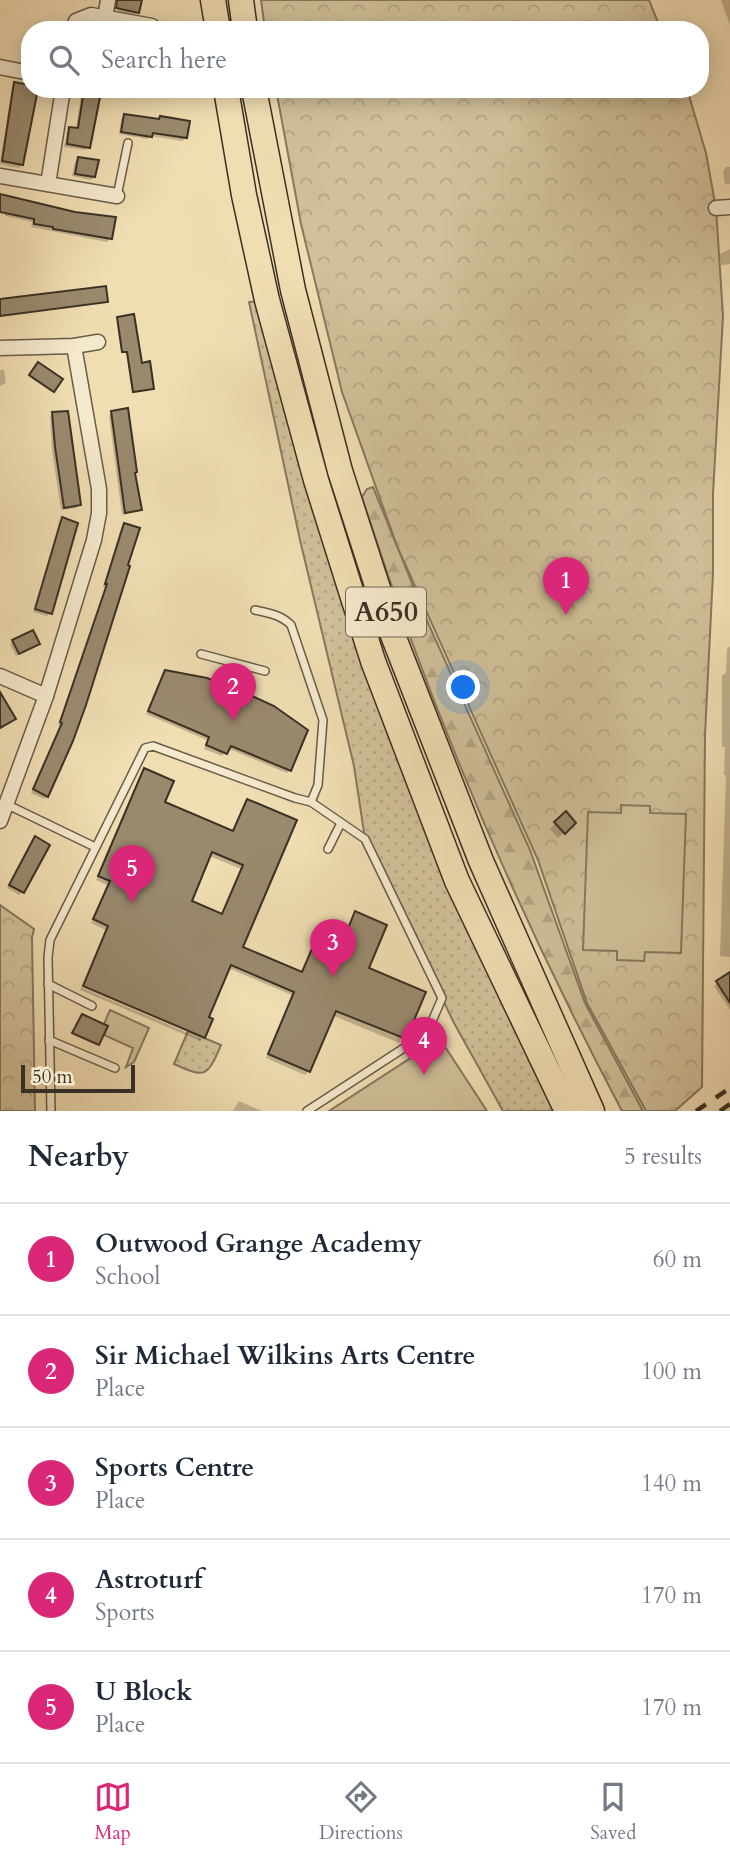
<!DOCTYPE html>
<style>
:root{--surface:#fff;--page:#f6f6f7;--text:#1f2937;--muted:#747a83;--line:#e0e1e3;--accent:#db2777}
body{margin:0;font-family:Cardo,serif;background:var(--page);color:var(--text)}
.scale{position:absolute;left:21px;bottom:18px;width:114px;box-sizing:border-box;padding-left:7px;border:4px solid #3a3125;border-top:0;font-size:19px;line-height:24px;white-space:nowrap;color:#3a3125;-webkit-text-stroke:5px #f5e9cd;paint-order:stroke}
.you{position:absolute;left:464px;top:688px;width:24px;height:24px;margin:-18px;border:5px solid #fff;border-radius:50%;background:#1a73e8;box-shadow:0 0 0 10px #1a73e833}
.badge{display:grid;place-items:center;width:46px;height:46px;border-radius:50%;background:var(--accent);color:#fff;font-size:23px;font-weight:700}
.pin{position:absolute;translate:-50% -58px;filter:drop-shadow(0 2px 4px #0008)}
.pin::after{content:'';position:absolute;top:37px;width:24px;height:21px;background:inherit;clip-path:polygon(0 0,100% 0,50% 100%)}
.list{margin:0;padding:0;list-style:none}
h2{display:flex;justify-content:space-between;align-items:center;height:91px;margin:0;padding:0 28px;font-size:30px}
h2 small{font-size:23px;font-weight:400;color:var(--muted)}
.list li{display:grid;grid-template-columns:46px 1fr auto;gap:21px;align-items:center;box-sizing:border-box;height:112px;padding:0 28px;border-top:2px solid var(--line)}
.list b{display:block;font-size:26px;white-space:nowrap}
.list p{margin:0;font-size:23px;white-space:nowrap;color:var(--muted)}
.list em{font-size:23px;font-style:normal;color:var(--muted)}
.icon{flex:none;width:38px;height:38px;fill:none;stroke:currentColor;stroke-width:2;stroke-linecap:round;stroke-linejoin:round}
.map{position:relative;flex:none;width:730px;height:1111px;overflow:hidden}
.search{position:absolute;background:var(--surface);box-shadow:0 4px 18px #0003;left:21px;right:21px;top:21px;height:77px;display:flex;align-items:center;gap:18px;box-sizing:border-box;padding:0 24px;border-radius:28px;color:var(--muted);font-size:26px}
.sheet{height:651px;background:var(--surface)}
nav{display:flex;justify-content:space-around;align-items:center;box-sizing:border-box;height:98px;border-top:2px solid var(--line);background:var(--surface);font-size:19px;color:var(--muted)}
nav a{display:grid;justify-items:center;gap:4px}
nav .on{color:var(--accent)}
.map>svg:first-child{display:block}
.grass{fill:url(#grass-dots);stroke:#867860;stroke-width:2}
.forest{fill:url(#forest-firs);stroke:#867860;stroke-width:2}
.park{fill:url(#park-crowns);stroke:#867860;stroke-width:2}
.garden{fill:#d1c09a;stroke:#867860;stroke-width:2}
.shadow{fill:#0003;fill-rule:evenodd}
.building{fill:#998a6e;stroke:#3a3125;stroke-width:2;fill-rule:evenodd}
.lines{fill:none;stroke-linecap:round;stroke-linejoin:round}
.service-casing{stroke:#685c48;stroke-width:10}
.minor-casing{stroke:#685c48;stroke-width:17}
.trunk-casing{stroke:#3a3125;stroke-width:27}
.service{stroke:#f5e9cd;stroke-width:7}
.minor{stroke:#f5e9cd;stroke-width:14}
.trunk{stroke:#f0ddb2;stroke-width:24}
.rail{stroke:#3a3125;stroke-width:4.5;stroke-dasharray:12 12;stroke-linecap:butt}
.labels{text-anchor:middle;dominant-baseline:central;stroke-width:5;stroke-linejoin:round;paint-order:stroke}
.shield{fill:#f5e9cd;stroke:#726857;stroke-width:2}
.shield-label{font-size:28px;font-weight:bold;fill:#3a3125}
</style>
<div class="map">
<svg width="730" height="1111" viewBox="0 0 730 1111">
<defs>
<pattern id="grass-dots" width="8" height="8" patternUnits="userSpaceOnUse" patternTransform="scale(1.75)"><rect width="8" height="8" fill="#d1c09a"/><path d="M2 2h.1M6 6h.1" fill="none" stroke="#b4a585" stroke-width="1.8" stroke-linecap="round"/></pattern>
<pattern id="forest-firs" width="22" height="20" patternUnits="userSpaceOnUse" patternTransform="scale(1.75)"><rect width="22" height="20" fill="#d1c09a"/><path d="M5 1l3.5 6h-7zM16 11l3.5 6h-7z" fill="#b4a585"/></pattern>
<pattern id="park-crowns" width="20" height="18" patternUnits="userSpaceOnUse" patternTransform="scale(1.75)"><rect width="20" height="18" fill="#d1c09a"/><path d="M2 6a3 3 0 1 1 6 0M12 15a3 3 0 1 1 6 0" fill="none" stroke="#b4a585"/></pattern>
</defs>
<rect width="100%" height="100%" fill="#f0ddb2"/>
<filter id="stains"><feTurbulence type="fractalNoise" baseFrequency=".00286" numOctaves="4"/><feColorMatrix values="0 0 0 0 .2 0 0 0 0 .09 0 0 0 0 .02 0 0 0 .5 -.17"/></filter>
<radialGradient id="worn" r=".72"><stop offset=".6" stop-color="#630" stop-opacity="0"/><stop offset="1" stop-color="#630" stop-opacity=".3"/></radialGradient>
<g class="grass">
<polygon points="267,300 316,480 554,1111 503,1111 454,1023 365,839 354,766 300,540 249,302"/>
<path d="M188 1031 221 1045C207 1078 205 1078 174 1064Z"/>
</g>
<path class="forest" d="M373 487 429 625 530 850 585 1003 643 1111H622C518 914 430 710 362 497L367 489Z"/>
<g class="park">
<polygon points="261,0 649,0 661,30 265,30"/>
<polygon points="276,89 687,89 706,153 716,208 723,316 713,494 713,573 705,735 702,1087 675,1111 646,1111 587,1003 538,860 397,546 342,392 301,224"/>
<polygon points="0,905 34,929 32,938 35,1111 0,1111"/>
</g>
<g class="garden">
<polygon points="621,805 650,806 650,813 686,814 681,953 645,952 644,961 617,960 617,951 583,950 588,812 621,813"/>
<polygon points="110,1010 149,1028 134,1062 126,1067 133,1048 104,1035 108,1026 104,1024"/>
<polygon points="440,1039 487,1111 329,1111"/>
</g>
<g class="shadow">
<polygon points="120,0 140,0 137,12 134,15 118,12"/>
<polygon points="721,0 730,0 730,25"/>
<polygon points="30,41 30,59 25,58"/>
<polygon points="15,84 22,165 19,168 0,164 12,87"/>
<polygon points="84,91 88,147 85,150 64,147 67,132 70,128 76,129 81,95"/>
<polygon points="124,116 185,138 182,141 151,136 147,139 119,134 121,119"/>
<polygon points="78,159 94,177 91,180 72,176 75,162"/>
<polygon points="726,167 730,167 730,184 725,184 723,171"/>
<polygon points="0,196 111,238 107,242 31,227 32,222 5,216 5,213 0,212"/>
<polygon points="730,249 730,264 721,265 720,254"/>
<polygon points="117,318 152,389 151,390 132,392 126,352 122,353"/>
<polygon points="38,364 61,380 52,392 29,377"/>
<polygon points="0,370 4,370 6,383 0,386"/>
<polygon points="112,413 133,474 140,509 136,512 122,515 109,416"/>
<polygon points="53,414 79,505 76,508 61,510 52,451 50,417"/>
<polygon points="63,519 50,613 47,616 33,612 60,522"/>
<polygon points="124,525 47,796 44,799 31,793 61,726 58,725 105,588 103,587 121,528"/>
<polygon points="13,641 38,643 16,656 10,644"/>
<polygon points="730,646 730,957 720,956 726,775 724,775 725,747 722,747 722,676 726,673 727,649"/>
<polygon points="166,671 290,770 287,773 227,748 222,756 204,749 207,740 146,714"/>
<path d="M144 770 163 803 232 832 247 801 241 948 301 974 318 939 340 948 352 917 355 913 367 969 424 993 399 1043 332 1015 309 1071 305 1075 266 1058 292 995 228 968 207 1018 204 1036 83 984 106 930 91 923 107 885 96 880 141 774ZM209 856 241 869 221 916 190 902Z"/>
<polygon points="566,813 574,822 558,838 550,829"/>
<polygon points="32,842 23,892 19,895 7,888"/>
<polygon points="730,974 730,1010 714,986"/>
<polygon points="81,987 202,1039 200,1041 80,990"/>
<polygon points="81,1017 106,1026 96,1045 73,1035"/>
<polygon points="239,1101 262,1111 233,1111"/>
</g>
<g class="building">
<polygon points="117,0 142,0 139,13 116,8"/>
<polygon points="14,82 30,85 30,89 38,89 23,165 2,161"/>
<polygon points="84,90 101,92 90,148 67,144 69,127 78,128"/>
<polygon points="124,114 159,119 160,116 190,121 187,138 153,133 152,137 121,132"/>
<polygon points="78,157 99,160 95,177 75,174"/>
<polygon points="0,194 75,212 116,217 112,239 53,229 53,227 34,224 34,219 0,212"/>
<polygon points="106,286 108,302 0,316 0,299"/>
<polygon points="134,314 142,363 150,361 154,389 133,392 127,352 122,352 117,317"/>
<polygon points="38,362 63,379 54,392 29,375"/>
<polygon points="128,408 137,472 135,473 142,510 125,513 111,411"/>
<polygon points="68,411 81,505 64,508 55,447 52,412"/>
<polygon points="62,517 78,523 52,614 35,609"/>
<polygon points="124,523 140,528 128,565 130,566 86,705 73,741 48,797 33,789 62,723 60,722 107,584 105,584"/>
<polygon points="33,630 40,644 19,654 12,640"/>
<polygon points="165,670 207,678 241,691 274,706 308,730 291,771 231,746 227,754 206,745 209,737 148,711"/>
<polygon points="0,692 16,719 0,728"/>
<path d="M144 768 174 781 165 802 233 831 247 799 297 820 243 947 302 972 317 937 341 946 355 911 387 925 369 968 426 992 406 1039 336 1011 310 1072 268 1054 294 992 231 965 209 1017 213 1019 205 1038 83 986 108 926 93 919 110 881 98 876ZM212 852 243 865 222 914 192 901Z"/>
<polygon points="566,811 576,823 565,834 554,822"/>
<polygon points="35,836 50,845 24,893 9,885"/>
<polygon points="730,972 730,1003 716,981"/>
<polygon points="82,1014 108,1026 99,1045 72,1033"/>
</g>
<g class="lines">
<defs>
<g id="service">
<polyline points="117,196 128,143"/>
<path d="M255 610C269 613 281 615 291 625L323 720 318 785 311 802"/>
<polyline points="201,654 265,671"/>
<polyline points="8,805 95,847"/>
<polyline points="328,849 341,823"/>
<polyline points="48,984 92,1006"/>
<polyline points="49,1040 115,1068"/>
<polyline points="51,1111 48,957 50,940 145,748 153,746 295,798 311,802 365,839 442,998 427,1033 307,1111"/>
</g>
<g id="minor">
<polyline points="105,18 108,0"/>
<polyline points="73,30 76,21 91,15 152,26"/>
<polyline points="0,67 30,73"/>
<polyline points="0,176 117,196"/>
<polyline points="48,184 63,89"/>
<polyline points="716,208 730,207"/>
<polyline points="0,348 74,346 98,342"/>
<polyline points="0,676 46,696"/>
<polyline points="0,821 46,696 94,540 99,513 99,489 74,346"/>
</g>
<g id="trunk">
<polyline points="213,0 218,30"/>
<polyline points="241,0 245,30"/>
<polyline points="226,89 244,195 267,300 316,480 373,661 457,881 567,1111"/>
<polyline points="254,89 293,290 340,471 394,638 481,861 592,1111"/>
</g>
</defs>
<use href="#service" class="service-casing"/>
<use href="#minor" class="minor-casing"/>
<use href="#trunk" class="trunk-casing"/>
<use href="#service" class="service"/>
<use href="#minor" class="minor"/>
<use href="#trunk" class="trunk"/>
<g class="rail">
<polyline points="696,1111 730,1088"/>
<polyline points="720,1111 730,1104"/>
</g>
</g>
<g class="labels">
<rect class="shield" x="346" y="587.5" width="80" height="49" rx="5"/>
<g class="shield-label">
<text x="386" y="612">A650</text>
</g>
</g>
<rect width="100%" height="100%" filter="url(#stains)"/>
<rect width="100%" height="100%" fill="url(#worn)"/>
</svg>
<div class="scale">50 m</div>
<div class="you"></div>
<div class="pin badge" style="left:566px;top:615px">1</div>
<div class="pin badge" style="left:233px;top:721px">2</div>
<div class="pin badge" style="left:333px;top:977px">3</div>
<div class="pin badge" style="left:424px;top:1075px">4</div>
<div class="pin badge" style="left:132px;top:903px">5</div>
<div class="search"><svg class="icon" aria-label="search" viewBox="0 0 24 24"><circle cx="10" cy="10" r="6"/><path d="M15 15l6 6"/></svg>Search here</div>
</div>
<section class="sheet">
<h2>Nearby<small>5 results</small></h2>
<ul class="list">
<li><span class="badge">1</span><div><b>Outwood Grange Academy</b><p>School</p></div><em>60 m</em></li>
<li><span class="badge">2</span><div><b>Sir Michael Wilkins Arts Centre</b><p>Place</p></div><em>100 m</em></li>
<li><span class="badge">3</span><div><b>Sports Centre</b><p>Place</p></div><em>140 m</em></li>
<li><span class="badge">4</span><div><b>Astroturf</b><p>Sports</p></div><em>170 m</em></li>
<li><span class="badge">5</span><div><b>U Block</b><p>Place</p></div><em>170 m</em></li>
</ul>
</section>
<nav>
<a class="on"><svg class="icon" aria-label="map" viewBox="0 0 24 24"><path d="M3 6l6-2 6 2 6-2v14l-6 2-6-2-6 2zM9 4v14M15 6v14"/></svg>Map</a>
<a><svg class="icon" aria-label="directions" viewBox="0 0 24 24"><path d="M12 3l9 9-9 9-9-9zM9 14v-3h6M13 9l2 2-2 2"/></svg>Directions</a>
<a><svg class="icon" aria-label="saved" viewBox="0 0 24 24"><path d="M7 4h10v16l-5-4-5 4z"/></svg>Saved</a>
</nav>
